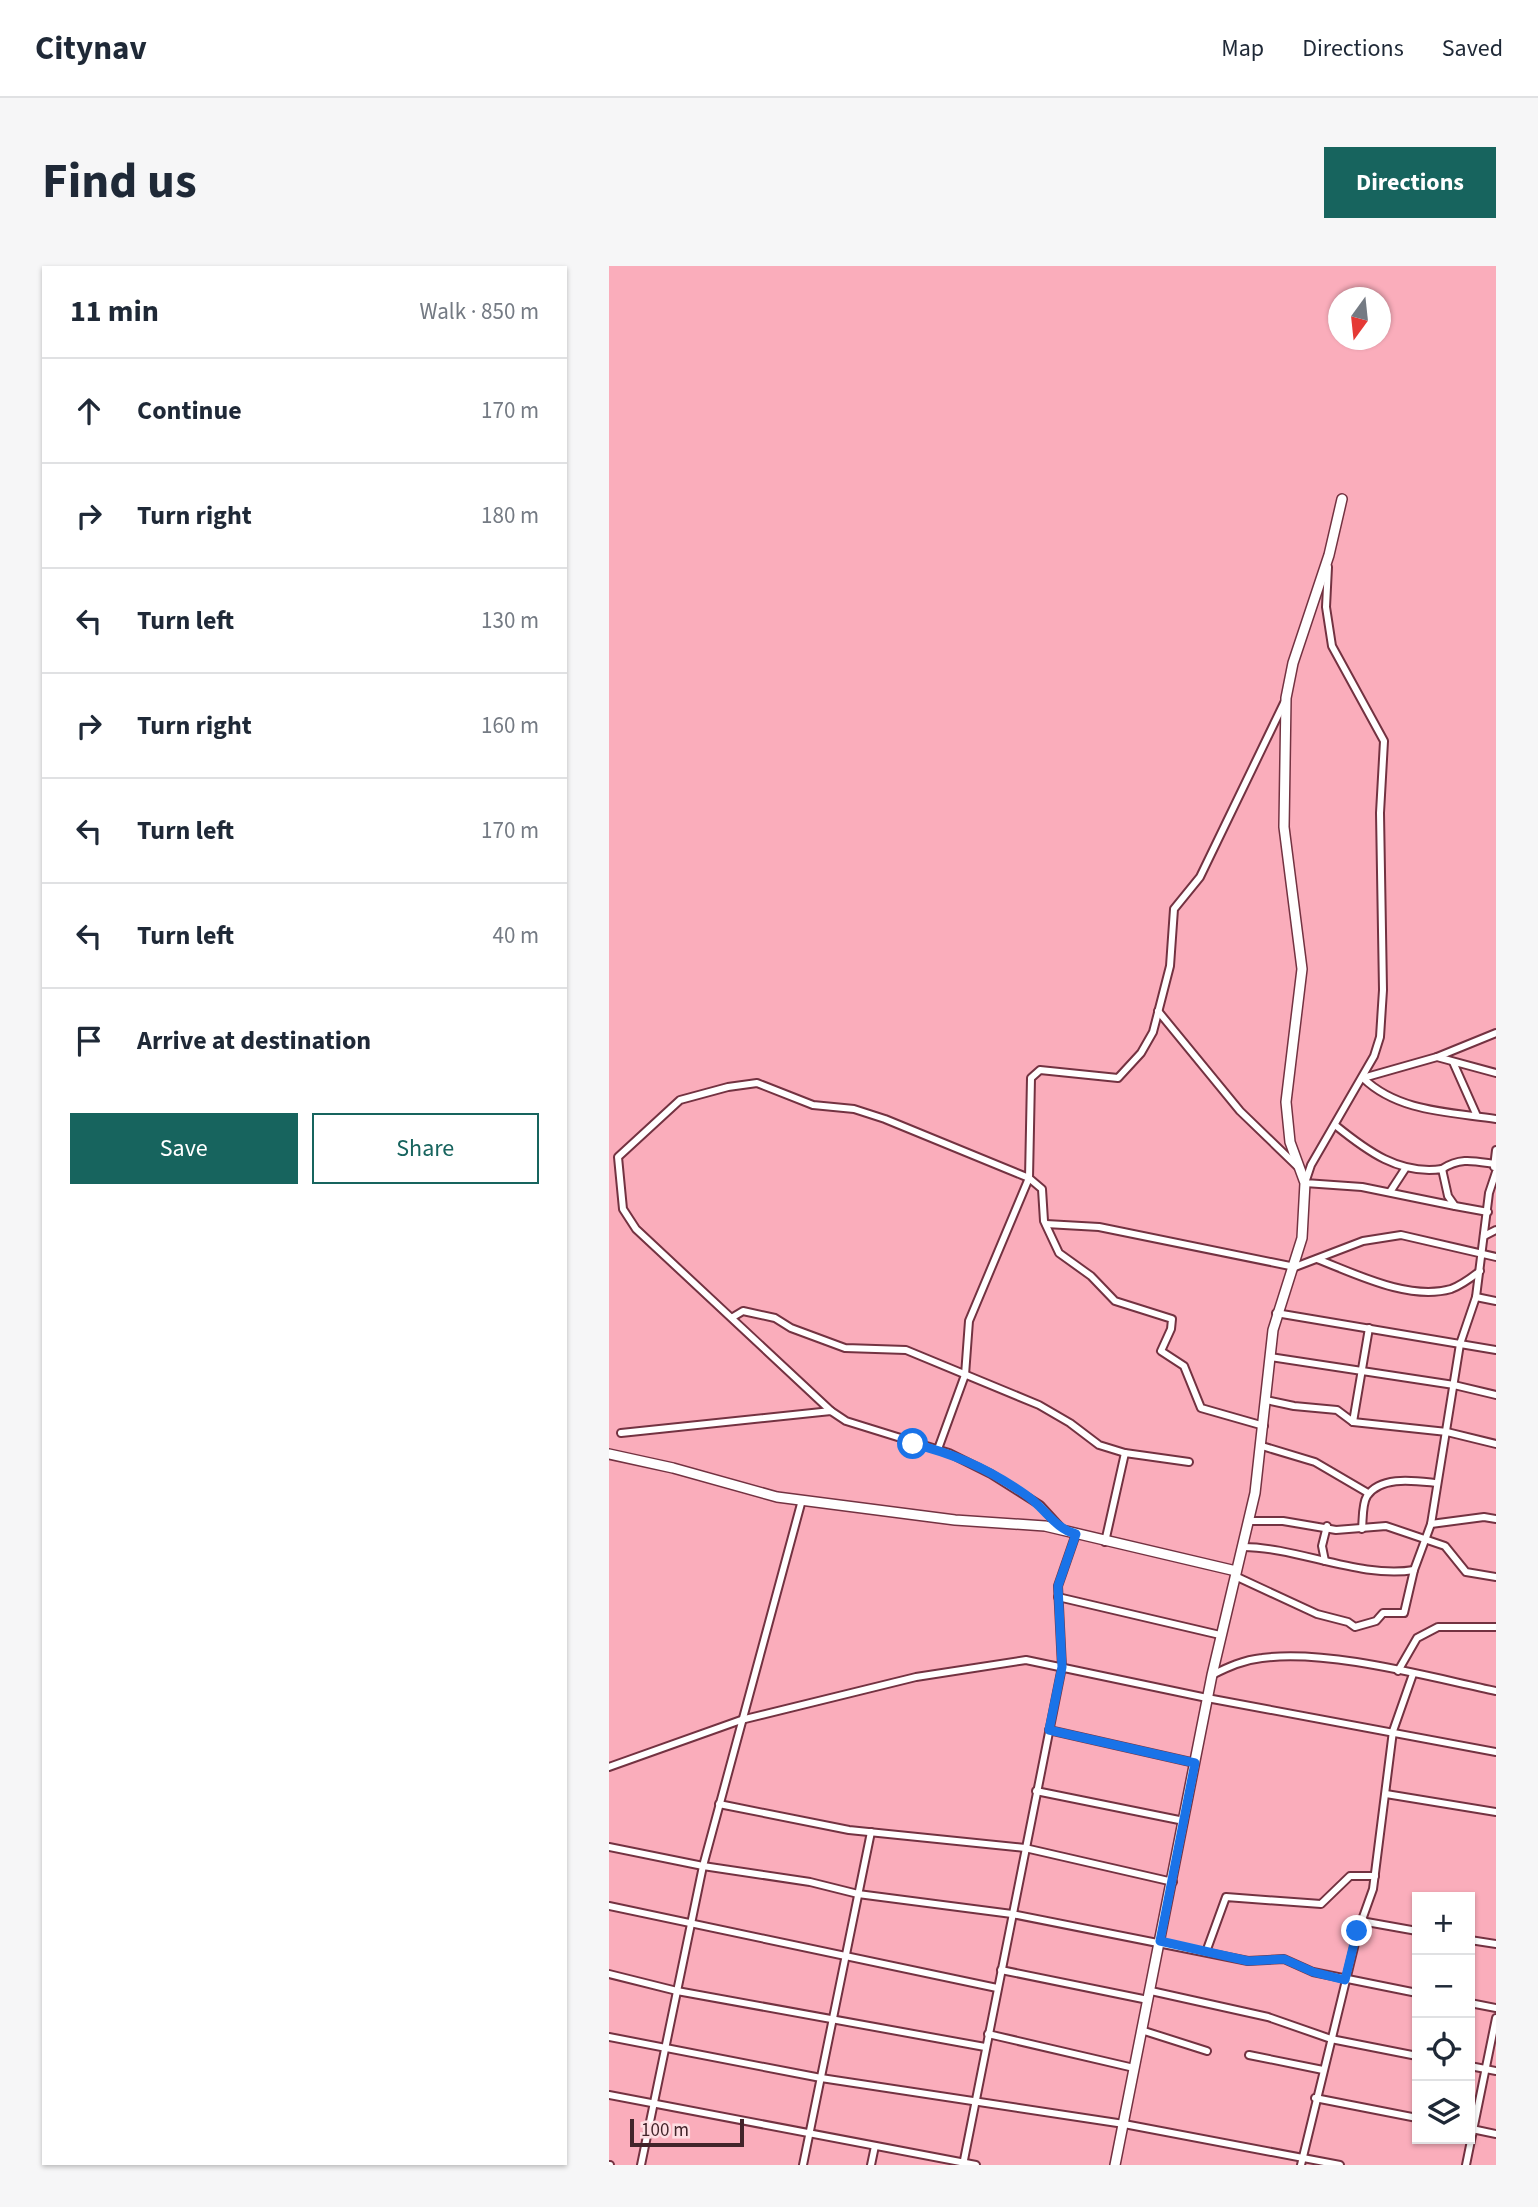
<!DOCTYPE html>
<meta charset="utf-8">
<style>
:root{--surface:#fff;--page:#f6f6f7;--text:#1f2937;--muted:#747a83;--line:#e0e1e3;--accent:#17645e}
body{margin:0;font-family:"Source Sans 3",sans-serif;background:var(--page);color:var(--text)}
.controls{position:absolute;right:21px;bottom:21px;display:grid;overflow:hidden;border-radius:0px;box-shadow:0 2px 5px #0004}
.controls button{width:63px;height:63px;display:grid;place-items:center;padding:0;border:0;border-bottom:2px solid var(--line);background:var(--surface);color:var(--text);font:35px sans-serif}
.compass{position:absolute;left:719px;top:21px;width:63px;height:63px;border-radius:50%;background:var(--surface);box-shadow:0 2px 5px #0004;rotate:195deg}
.scale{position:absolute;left:21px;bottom:18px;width:114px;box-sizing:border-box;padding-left:7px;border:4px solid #42242a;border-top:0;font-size:19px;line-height:24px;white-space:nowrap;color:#42242a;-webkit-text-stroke:5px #fedde2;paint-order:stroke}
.stop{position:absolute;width:21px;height:21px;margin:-16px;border:5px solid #1a73e8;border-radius:50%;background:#fff}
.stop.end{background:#1a73e8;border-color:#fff;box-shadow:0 2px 7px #0008}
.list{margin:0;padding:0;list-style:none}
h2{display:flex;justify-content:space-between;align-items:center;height:91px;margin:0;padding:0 28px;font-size:30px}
h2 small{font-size:23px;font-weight:400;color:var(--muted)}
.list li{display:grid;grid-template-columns:46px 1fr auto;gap:21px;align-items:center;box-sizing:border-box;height:105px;padding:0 28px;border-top:2px solid var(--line)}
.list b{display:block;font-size:26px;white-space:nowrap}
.list em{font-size:23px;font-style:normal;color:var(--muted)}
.actions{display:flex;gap:14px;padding:21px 28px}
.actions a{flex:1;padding:16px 0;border:2px solid var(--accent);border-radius:0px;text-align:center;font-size:24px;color:var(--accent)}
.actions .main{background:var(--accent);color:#fff}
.icon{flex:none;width:38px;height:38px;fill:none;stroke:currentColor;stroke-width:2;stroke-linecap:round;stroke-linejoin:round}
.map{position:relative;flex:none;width:887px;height:1899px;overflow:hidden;border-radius:0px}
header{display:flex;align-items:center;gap:42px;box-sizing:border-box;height:98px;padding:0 35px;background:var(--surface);border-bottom:2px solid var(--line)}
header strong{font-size:33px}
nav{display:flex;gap:38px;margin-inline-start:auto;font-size:24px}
.intro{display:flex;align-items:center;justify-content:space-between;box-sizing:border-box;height:168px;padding:0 42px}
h1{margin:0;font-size:49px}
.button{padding:18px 32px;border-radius:0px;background:var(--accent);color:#fff;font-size:24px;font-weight:700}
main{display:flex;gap:42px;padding:0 42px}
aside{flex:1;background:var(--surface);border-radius:0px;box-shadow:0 2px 5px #0004}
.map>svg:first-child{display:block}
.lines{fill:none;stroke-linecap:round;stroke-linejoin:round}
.street-casing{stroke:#733241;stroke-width:10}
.secondary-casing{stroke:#733241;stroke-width:12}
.street{stroke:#fff;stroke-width:6}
.secondary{stroke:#fff;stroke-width:9}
.route{stroke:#1a73e8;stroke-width:9}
</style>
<header>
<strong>Citynav</strong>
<nav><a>Map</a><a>Directions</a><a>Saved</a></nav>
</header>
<div class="intro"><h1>Find us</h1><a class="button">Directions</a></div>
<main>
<aside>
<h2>11 min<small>Walk · 850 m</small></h2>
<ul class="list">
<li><svg class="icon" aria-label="ahead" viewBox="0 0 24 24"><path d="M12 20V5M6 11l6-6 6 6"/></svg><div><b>Continue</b></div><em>170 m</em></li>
<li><svg class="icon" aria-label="right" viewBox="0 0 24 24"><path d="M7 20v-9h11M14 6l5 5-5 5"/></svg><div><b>Turn right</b></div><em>180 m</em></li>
<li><svg class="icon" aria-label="left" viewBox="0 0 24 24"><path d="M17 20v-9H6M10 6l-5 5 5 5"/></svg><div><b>Turn left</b></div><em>130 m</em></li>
<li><svg class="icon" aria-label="right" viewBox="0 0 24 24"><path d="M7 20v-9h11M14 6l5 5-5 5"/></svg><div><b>Turn right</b></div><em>160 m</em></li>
<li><svg class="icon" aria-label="left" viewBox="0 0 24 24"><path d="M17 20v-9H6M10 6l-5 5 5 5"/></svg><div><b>Turn left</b></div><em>170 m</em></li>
<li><svg class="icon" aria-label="left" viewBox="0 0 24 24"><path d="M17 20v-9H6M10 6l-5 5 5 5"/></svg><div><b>Turn left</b></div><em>40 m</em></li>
<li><svg class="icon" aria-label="arrive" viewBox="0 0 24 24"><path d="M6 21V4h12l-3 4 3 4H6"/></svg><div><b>Arrive at destination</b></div></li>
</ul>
<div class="actions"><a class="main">Save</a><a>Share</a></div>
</aside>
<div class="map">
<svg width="887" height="1899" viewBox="0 0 887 1899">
<rect width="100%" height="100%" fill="#faadbb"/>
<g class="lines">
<defs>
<g id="street">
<polyline points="719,301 717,341 723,380 775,475 771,547 774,724 771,771 765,790 702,899 696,917 753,921 846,940"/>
<polyline points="549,745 631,845 690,902"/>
<polyline points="828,791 887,767"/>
<polyline points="844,796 868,850"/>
<path d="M754 812C789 846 841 846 887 853"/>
<polyline points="754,812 828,791 887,807"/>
<path d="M726 859C758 885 790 909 833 903L839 930 846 940 879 946"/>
<polyline points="885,901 887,884"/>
<path d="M833 903C851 891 865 895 885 898"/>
<polyline points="781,926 796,903"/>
<polyline points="437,958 490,961 686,1001 754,975 792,969 887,991"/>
<polyline points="875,970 887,964"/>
<path d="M708 993C747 1008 800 1035 842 1023 853 1019 862 1012 871 1005"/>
<polyline points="867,1031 887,1035"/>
<polyline points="667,1047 887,1084"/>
<polyline points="124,1051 134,1045 166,1052 182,1062 236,1082 297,1084 430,1139 461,1157 490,1179 516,1187"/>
<polyline points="661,1091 845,1119 887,1129"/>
<polyline points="657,1134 685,1140 728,1144 744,1156 838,1166 887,1178"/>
<polyline points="222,1145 27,963 14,943 9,891 71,834 119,821 148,817 204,839 245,843 276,853 420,912 433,923 435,955 450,987 482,1010 506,1035 563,1053 562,1063 552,1085 575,1100 592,1142 655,1160"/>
<polyline points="744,1156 760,1062"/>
<polyline points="12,1167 222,1145 237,1155 340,1187 382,1208 431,1239 454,1264"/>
<polyline points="653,1180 706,1196 759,1227"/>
<polyline points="329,1183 356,1109 360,1055 420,912 422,812 431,804 509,812 532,787 544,766 561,700 565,643 591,611 675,437"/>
<polyline points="640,1255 674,1255 727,1264 777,1260 836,1280 857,1306 887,1311"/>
<polyline points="822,1258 875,1251 887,1253"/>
<path d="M753 1263C754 1253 753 1238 758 1230 772 1209 807 1215 828 1217"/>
<polyline points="496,1276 516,1187 580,1196"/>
<path d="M634 1281C688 1281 752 1313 805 1304"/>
<polyline points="716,1295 713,1280 718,1260"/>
<polyline points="626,1310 708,1348 739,1356 746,1361 767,1355 774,1347 795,1347 805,1304 822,1258 851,1078 867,1031 880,927 887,906"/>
<polyline points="449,1331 611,1369"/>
<polyline points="789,1405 808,1372 829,1361 887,1361"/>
<path d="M603 1409C619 1401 634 1394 653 1392 720 1383 820 1411 887 1425"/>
<polyline points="440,1464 586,1497"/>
<polyline points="0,1501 132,1454 307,1411 417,1394 598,1432 887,1486"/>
<polyline points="427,1525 575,1555"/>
<polyline points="777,1528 887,1546"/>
<polyline points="110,1538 240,1564 416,1582 564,1616"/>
<polyline points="0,1581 94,1600 193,1234"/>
<polyline points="0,1640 388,1722"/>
<polyline points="752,1655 808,1665"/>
<polyline points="861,1674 887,1678"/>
<polyline points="597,1686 617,1631 712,1638 741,1610 766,1610"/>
<polyline points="392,1704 539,1734"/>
<polyline points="0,1708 68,1725 376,1781"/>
<polyline points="542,1725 659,1751 722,1773 808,1790"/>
<polyline points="861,1737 887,1742"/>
<polyline points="532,1764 598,1785"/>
<polyline points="379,1768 525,1802"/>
<polyline points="0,1771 212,1812 515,1858 731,1899"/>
<polyline points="640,1789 714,1804"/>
<polyline points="861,1800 887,1805"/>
<polyline points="0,1829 367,1899"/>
<polyline points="706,1832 808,1852"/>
<polyline points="863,1863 887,1868"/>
<polyline points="0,1899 1,1899"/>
<polyline points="32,1899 94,1600 201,1616 249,1628 403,1648 639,1695 675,1693 704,1706 808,1727"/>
<polyline points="194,1899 262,1566"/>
<polyline points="262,1899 266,1880"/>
<polyline points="354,1899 453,1401 449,1320 467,1268"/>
<polyline points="692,1899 749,1665 764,1623 784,1465 804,1408"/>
<polyline points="857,1899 887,1752"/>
</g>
<g id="secondary">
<polyline points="0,1188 64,1202 168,1231 346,1254 436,1260 627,1305"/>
<polyline points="506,1899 603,1409 646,1227 664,1064 693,972 696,917 681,876 677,836 693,703 675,561 677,432 684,397 720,289 733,233"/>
</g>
</defs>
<use href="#street" class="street-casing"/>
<use href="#secondary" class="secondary-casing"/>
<use href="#street" class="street"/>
<use href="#secondary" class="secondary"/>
</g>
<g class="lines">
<path class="route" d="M304 1178C344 1187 383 1205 417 1229 435 1241 446 1263 467 1268L449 1320 453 1401 440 1464 586 1497 551 1675 639 1695 675 1693 704 1706 736 1714 748 1665"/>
</g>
</svg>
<div class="controls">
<button>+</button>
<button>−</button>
<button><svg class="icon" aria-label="locate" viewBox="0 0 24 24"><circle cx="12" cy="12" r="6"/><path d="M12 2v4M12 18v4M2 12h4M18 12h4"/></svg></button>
<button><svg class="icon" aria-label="layers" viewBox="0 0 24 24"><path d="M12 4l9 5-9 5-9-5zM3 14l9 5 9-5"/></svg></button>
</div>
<svg class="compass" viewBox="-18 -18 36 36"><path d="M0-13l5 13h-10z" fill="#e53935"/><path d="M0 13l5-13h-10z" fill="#747a83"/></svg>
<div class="scale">100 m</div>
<div class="stop" style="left:304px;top:1178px"></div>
<div class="stop end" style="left:748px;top:1665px"></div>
</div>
</main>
